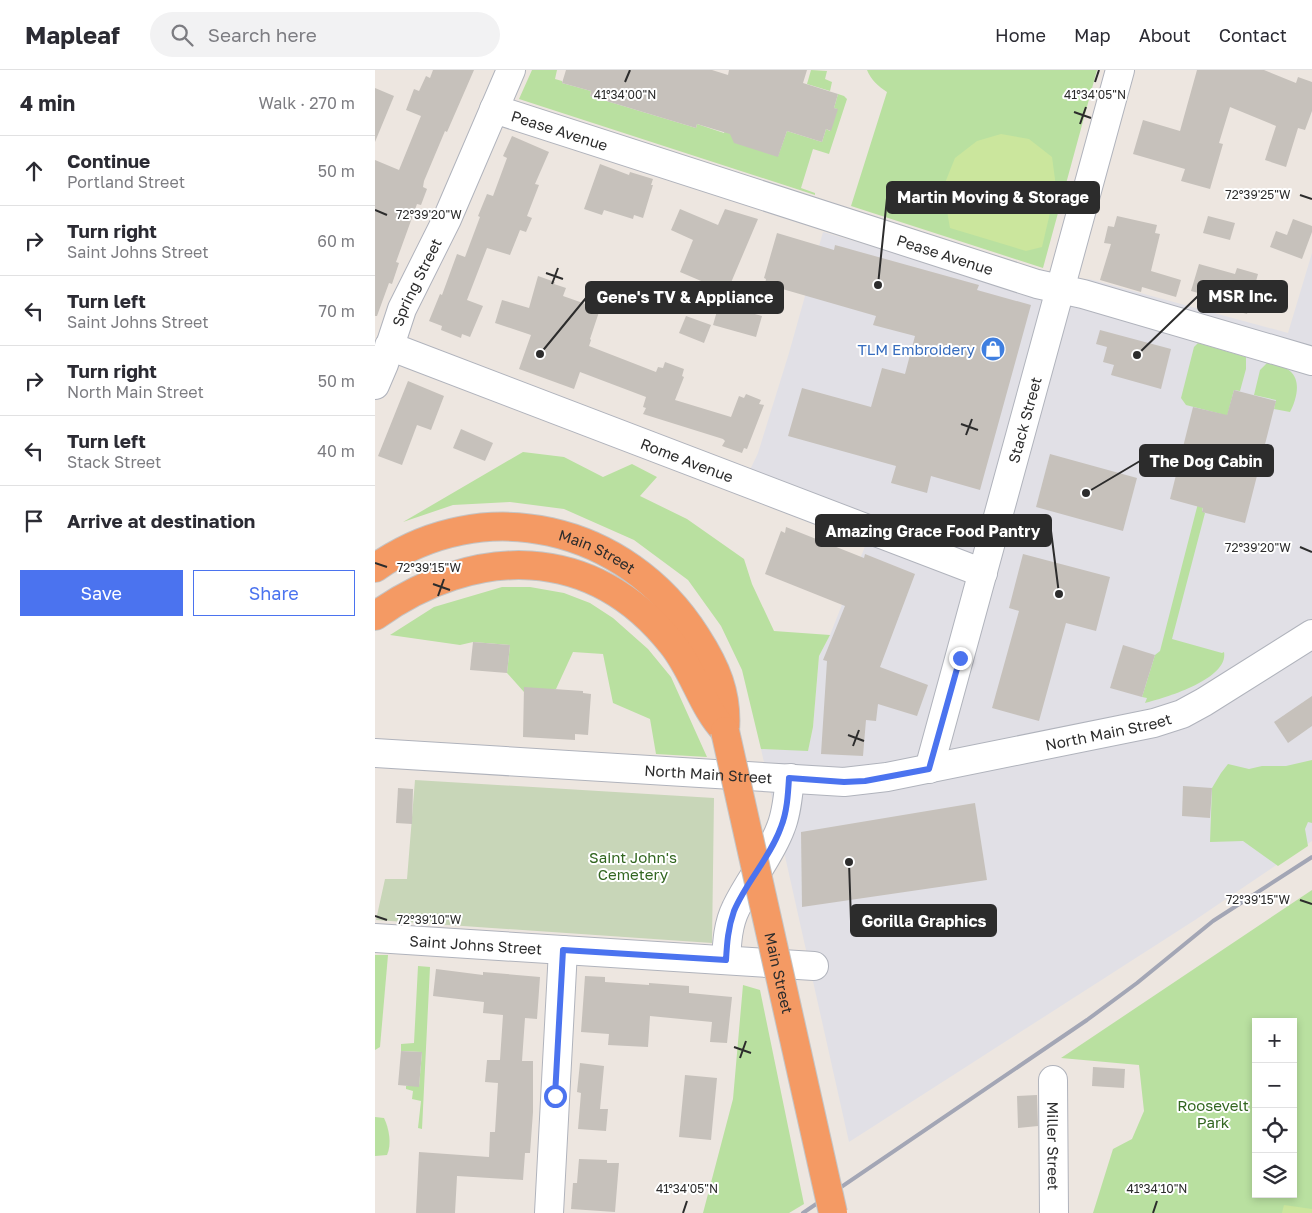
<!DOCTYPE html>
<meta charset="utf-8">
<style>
:root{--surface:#fff;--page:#f2f2f3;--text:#2b2b33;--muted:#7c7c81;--line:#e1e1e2;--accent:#4b73ef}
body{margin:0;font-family:"Golos Text",sans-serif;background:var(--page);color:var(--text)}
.controls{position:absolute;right:15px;bottom:15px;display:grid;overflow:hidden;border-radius:0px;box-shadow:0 2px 8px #0003}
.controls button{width:45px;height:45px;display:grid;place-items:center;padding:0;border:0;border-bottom:1px solid var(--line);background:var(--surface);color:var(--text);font:25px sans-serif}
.stop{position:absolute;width:15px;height:15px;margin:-11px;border:4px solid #4b73ef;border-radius:50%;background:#fff}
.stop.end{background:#4b73ef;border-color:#fff;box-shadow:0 1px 5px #0008}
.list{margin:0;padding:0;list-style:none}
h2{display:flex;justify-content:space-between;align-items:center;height:65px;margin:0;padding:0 20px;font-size:21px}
h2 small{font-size:16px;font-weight:400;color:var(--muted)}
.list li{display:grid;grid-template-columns:32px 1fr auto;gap:15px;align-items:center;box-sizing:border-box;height:70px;padding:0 20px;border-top:1px solid var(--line)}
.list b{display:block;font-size:19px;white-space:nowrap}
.list p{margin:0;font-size:16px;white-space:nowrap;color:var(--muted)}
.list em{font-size:16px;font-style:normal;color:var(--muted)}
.actions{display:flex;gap:10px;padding:15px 20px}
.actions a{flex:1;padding:11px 0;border:1px solid var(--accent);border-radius:0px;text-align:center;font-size:18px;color:var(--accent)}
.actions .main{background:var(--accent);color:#fff}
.icon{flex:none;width:28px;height:28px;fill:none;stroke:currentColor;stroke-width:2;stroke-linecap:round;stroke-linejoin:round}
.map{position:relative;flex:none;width:937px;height:1143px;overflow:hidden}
header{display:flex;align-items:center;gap:30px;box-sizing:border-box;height:70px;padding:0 25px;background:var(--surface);border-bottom:1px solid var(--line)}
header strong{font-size:24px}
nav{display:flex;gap:28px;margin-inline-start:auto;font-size:18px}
.search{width:350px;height:45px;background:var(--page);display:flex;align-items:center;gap:12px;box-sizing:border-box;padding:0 18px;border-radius:28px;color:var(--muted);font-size:19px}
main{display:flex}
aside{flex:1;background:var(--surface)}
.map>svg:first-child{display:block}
.industrial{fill:#e1e0e6}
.green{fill:#b9e0a0;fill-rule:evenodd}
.cemetery{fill:#c8d6b8}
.pitch{fill:#cbe69d}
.building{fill:#c6c1bb}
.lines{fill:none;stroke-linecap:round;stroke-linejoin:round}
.minor-casing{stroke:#b0b3bc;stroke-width:30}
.highway-casing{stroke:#c4c4c4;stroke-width:30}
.minor{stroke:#fff;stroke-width:28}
.highway{stroke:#f49a64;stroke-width:28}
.rail{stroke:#a3a6b5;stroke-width:4}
.highway-bridge-casing{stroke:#c4c4c4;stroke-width:30;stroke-linecap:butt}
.highway-bridge{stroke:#f49a64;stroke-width:28}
.route{stroke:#4b73ef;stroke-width:6}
.ticks{fill:none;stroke:#2c2c2c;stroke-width:2}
.labels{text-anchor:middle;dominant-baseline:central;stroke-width:4;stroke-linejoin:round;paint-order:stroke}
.street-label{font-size:15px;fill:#2c2c2c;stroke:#fff}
.shop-label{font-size:15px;fill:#366cbe;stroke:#fff;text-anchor:end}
.park-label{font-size:15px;fill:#326620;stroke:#fff}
.ticks-label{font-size:12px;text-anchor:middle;fill:#2c2c2c;stroke:#fff;stroke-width:4;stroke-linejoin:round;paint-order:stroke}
.leader{fill:none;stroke:#2c2c2c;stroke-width:2}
.callout-dot{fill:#2c2c2c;stroke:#fff;stroke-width:2}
.callout{fill:#2c2c2c;stroke:#2c2c2c;stroke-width:2}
.callout-label{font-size:16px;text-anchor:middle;font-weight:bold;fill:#fff}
</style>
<header>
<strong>Mapleaf</strong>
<div class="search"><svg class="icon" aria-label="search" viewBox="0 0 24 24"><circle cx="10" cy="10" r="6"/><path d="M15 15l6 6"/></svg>Search here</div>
<nav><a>Home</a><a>Map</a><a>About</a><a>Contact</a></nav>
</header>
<main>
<aside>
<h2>4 min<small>Walk · 270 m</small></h2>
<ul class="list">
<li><svg class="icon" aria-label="ahead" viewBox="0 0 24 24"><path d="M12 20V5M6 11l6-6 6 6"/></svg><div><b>Continue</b><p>Portland Street</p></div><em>50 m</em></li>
<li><svg class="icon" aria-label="right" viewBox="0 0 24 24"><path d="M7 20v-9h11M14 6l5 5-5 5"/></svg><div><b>Turn right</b><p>Saint Johns Street</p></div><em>60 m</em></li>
<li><svg class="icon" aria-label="left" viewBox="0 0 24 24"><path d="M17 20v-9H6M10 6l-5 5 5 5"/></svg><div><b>Turn left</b><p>Saint Johns Street</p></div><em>70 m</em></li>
<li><svg class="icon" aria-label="right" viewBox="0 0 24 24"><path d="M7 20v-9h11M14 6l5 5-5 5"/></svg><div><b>Turn right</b><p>North Main Street</p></div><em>50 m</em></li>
<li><svg class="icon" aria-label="left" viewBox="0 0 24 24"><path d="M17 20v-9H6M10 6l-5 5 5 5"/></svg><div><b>Turn left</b><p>Stack Street</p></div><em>40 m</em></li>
<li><svg class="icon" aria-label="arrive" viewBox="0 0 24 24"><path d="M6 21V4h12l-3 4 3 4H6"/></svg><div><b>Arrive at destination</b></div></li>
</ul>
<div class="actions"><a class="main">Save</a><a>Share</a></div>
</aside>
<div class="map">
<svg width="937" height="1143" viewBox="0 0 937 1143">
<rect width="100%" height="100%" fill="#ede6e0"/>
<polygon class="industrial" points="448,162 658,223 714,209 913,263 937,183 937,771 820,850 474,1072 386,679 433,680 438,657 444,586 455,565 500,451 374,402 383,383 414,283"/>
<g class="green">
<polygon points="157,0 182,0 180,9 187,11 187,13 216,21 215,26 321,58 322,54 349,63 352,54 403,86 412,61 447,72 451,59 455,61 462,39 459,38 463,24 469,26 472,29 454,84 438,79 426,118 440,123 440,125 144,29"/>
<polygon points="436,0 452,1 450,9 457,12 455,21 432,14"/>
<path d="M492 0H722L668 198 476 136 512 22C503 16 496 10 492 0Z"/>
<path d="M823 273 871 287V299L865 321 859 320 827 441 830 443 797 569 847 583 849 582C854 609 790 628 770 633L772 628 767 627 780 585 785 581 846 344 811 335 806 328 819 277Z"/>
<path d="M892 293C899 295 909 296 915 301 927 311 921 331 915 342L899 339 901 330 879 325 885 300Z"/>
<polygon points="148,382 189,387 228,407 257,394 282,407 265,426 312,449 369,489 377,514 399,561 455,565 444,586 438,657 433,681 386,679 367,600 346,556 313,510 259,470 189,439 135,432 78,435 28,452"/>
<polygon points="127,517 155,517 189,523 215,533 238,548 273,579 296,607 332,687 281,684 275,649 238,633 228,584 198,582 181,619 149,622 132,603 135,575 98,572 85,575 15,565 59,537"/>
<polygon points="937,690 937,753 933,752 930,759 933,776 903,796 868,771 835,772 837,718 846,703 853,694 874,699 887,696 911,696"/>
<path d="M937 820V1143H718L738 1079 757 1069 769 1041 764 995 686 988ZM881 952H918V1124H881Z"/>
<polygon points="0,885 13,885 5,977 0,980"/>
<polygon points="43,896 55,897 47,1059 43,1058 46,1031 37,1029 38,1021 31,1019 31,1016 44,1016 47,982 26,981 26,974 39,973"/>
<polygon points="368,915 385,920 429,1134 414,1143 328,1143 358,1029"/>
<path d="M0 1047 9 1048C14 1058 17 1074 12 1085L0 1086Z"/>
</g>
<polygon class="cemetery" points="40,710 339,728 337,873 1,850 10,809 32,809"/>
<g class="pitch">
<polygon points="626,64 654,69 677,87 681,117 667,177 651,181 575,158 568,118 580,88 602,71"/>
<polygon points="909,1135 937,1139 937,1143 907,1143"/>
</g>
<g class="building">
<polygon points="58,0 99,0 72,62 70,61 49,111 48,117 52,119 46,135 42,134 21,192 24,193 17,214 14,213 2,246 0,246 0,90 24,100 46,46 31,40 39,19 44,21 45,19 51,6 55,8"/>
<polygon points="191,0 337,0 353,5 354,0 432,0 428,13 463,24 459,38 463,39 456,61 451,59 447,72 412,61 403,87 359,73 355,64 322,54 321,58 215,26 216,21 187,13"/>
<polygon points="822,0 889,0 921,13 923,7 937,12 937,41 930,60 923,58 911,97 890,90 901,56 855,37 844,73 848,74 835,119 806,111 810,99 758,84 768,50 805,61"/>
<polygon points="0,18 19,26 0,72"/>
<polygon points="137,66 174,82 160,114 164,115 152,146 157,148 151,162 145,160 135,185 112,178 92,230 108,236 95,267 87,264 86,268 66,260 67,256 54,251 65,224 67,225 82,184 90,187 105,147 103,146 112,124 118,126 132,88 128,86"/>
<polygon points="225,94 254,105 255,102 278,109 276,115 278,115 268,148 259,145 258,149 229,140 227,145 209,139"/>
<polygon points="305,139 343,155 350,139 383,149 352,222 305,202 318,170 296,160"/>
<polygon points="742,146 782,155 780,163 785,164 776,201 806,210 801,227 767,217 766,222 725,210 736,174 729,173 733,156 739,157"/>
<polygon points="833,146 860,153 855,170 828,163"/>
<polygon points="918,149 937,156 937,162 927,189 895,177 901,161 912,165"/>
<polygon points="402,163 459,180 460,175 604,215 602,220 656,235 605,420 556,406 552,423 516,413 521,396 413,366 427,318 496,337 507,298 530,304 540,266 498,255 501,246 390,214 391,209 389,208"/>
<polygon points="824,194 860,204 862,198 883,204 872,244 850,238 852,231 816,221"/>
<polygon points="163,206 180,212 179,214 191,218 188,226 225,239 215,269 216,270 214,276 281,302 283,297 288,298 290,292 309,299 307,306 309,307 300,330 356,347 364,326 369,328 371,324 386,330 384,334 389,335 372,379 369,378 367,383 347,376 350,371 348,369 268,344 271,338 268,337 271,327 205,302 199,319 144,299 156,265 120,253 127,230 154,238"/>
<polygon points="344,234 387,246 381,267 338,255"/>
<polygon points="311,246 336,255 329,273 304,263"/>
<polygon points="725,260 796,279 786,319 736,305 739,295 728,292 732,277 721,274"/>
<polygon points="33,311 69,326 56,360 42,355 27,395 3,386"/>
<polygon points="859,320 901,331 870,453 827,442 828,438 795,429 818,337 852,345"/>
<polygon points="86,359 118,373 110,391 78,378"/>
<polygon points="675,384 762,408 748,461 661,437"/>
<polygon points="411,457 489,488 490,484 540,504 505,597 553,615 542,646 503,634 501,651 491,650 488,686 446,684 452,591 448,590 470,536 390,504 406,461 410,463"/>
<polygon points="648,484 735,507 721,561 691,553 664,651 617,638 644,541 634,538"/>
<polygon points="98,572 135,575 132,603 95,600"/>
<polygon points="748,575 780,585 767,627 735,618"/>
<polygon points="149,617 208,621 208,623 216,624 213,665 200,664 200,670 148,667"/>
<polygon points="937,626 937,656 913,673 899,652"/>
<polygon points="808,716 837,718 835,748 807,746"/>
<polygon points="23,718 38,719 37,754 21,753"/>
<polygon points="600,733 612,810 427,837 426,762"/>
<polygon points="61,899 108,905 108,902 165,907 162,949 150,948 147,991 158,991 158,1042 155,1083 150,1083 148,1110 82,1106 80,1143 41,1143 44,1082 114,1087 115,1062 120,1062 123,1013 110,1012 112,990 125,990 128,945 108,943 109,932 58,926"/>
<polygon points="210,906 230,907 230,912 274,915 274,913 314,916 314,923 357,927 352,973 335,972 337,952 275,946 273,977 233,975 234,964 206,962"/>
<polygon points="26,981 47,982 44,1017 23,1015"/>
<polygon points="205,993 229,996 225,1039 233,1039 231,1061 203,1059 206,1023 202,1022"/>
<polygon points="718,997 750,999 749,1018 717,1016"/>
<polygon points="310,1005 342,1008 336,1070 304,1067"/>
<polygon points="662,1025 663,1056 643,1058 642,1026"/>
<polygon points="204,1089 232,1090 232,1093 244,1093 240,1142 196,1139 198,1113 202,1113"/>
</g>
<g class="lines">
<defs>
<g id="minor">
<path id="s1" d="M119 39 662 214 708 224 937 291"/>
<path id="s2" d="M14 276 608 503"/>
<path id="s3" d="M0 315 9 294 27 239 72 149 136 0"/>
<path id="s4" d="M0 683 469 712 512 707 779 653 807 644 829 632 937 564"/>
<path id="s5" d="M554 699 745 0"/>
<path id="s6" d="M0 868 439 896"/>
<path d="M351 890C352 872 353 854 361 838 374 810 395 787 406 757 412 742 413 725 415 708"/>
<path id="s7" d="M678 1010 679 1143"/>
<polyline points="174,1143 188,880"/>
</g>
<g id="highway">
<path id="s8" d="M0 498C108 421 252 456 321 566 341 597 353 624 350 661"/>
<path d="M0 546C99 475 217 473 297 574 319 601 327 637 350 661"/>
</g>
</defs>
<use href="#minor" class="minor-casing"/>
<use href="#highway" class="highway-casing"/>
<use href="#minor" class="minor"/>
<use href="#highway" class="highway"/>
<polyline class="rail" points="428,1143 712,950 762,913 838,851 937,787"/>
<defs>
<g id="highway-bridge">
<path id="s9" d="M350 661 458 1143"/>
</g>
</defs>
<use href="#highway-bridge" class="highway-bridge-casing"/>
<use href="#highway-bridge" class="highway-bridge"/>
</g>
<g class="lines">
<path class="route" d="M180 1026 188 880 351 890C352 873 353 858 359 841 371 812 395 788 406 757 412 742 413 725 414 708L469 712 490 711 554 699 585 588"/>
</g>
<path class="ticks" d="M250 12 255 0M720 12 724 0M699 42 716 48M705 54 711 37M925 125 937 129M0 140 12 145M171 203 188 209M177 214 183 198M586 354 603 360M591 365 597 349M925 477 937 482M0 493 12 497M58 514 75 520M63 526 69 509M473 665 489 671M478 676 484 660M925 830 937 834M0 846 12 850M359 977 376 983M365 988 371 971M308 1143 312 1131M778 1143 782 1131"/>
<defs>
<symbol id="shop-disc" viewBox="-11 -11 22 22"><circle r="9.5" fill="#3f7fe0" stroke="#fff"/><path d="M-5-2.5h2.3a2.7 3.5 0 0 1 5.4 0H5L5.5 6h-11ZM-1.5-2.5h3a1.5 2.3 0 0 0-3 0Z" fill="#fff"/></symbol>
</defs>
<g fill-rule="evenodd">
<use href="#shop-disc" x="604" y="265" width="28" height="28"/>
</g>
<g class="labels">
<g class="street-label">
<text stroke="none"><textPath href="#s1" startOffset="69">Pease Avenue</textPath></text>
<text stroke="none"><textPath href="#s1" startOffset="474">Pease Avenue</textPath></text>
<text stroke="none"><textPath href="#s3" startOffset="111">Spring Street</textPath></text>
<text stroke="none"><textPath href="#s5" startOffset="362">Stack Street</textPath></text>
<text stroke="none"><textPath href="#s2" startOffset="319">Rome Avenue</textPath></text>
<text stroke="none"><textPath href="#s8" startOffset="235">Main Street</textPath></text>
<text stroke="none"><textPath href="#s4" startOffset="739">North Main Street</textPath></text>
<text stroke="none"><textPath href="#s4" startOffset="334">North Main Street</textPath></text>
<text stroke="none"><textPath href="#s6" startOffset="101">Saint Johns Street</textPath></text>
<text stroke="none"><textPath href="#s9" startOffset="248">Main Street</textPath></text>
<text stroke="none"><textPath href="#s7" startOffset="66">Miller Street</textPath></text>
</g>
<g class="shop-label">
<text x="600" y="279">TLM Embroidery</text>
</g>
<g class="park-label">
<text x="258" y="787">Saint John's<tspan x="258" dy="17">Cemetery</tspan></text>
<text x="838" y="1035">Roosevelt<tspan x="838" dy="17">Park</tspan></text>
</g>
</g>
<g class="ticks-label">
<text x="250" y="29">41°34'00"N</text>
<text x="720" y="29">41°34'05"N</text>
<text x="883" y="129">72°39'25"W</text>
<text x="54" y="149">72°39'20"W</text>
<text x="883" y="482">72°39'20"W</text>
<text x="54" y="502">72°39'15"W</text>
<text x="883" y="834">72°39'15"W</text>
<text x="54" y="854">72°39'10"W</text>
<text x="312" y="1123">41°34'05"N</text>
<text x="782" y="1123">41°34'10"N</text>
</g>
<path class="leader" d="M503 215L512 128M762 285L823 226M165 284L211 228M711 423L765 391M684 524L676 461M474 792L476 851"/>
<g class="callout-dot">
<circle cx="503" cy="215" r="5"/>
<circle cx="762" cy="285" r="5"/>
<circle cx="165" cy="284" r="5"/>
<circle cx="711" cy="423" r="5"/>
<circle cx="684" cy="524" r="5"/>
<circle cx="474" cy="792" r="5"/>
</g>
<g class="callout">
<rect x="512" y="112" width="212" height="31" rx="5"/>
<rect x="823" y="211" width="89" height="31" rx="5"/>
<rect x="211" y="212" width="197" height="31" rx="5"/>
<rect x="765" y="375" width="133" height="31" rx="5"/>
<rect x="441" y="445" width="235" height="31" rx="5"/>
<rect x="476" y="835" width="145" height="31" rx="5"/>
</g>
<g class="callout-label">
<text x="618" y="133">Martin Moving &amp; Storage</text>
<text x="868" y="232">MSR Inc.</text>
<text x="310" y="233">Gene's TV &amp; Appliance</text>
<text x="831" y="397">The Dog Cabin</text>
<text x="558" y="467">Amazing Grace Food Pantry</text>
<text x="549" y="857">Gorilla Graphics</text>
</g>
</svg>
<div class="controls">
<button>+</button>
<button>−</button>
<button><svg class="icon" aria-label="locate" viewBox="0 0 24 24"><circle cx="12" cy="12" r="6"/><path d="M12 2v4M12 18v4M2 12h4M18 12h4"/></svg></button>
<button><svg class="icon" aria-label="layers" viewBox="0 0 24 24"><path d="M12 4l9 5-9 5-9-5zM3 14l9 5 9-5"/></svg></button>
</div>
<div class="stop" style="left:180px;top:1026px"></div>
<div class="stop end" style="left:585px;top:588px"></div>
</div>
</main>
